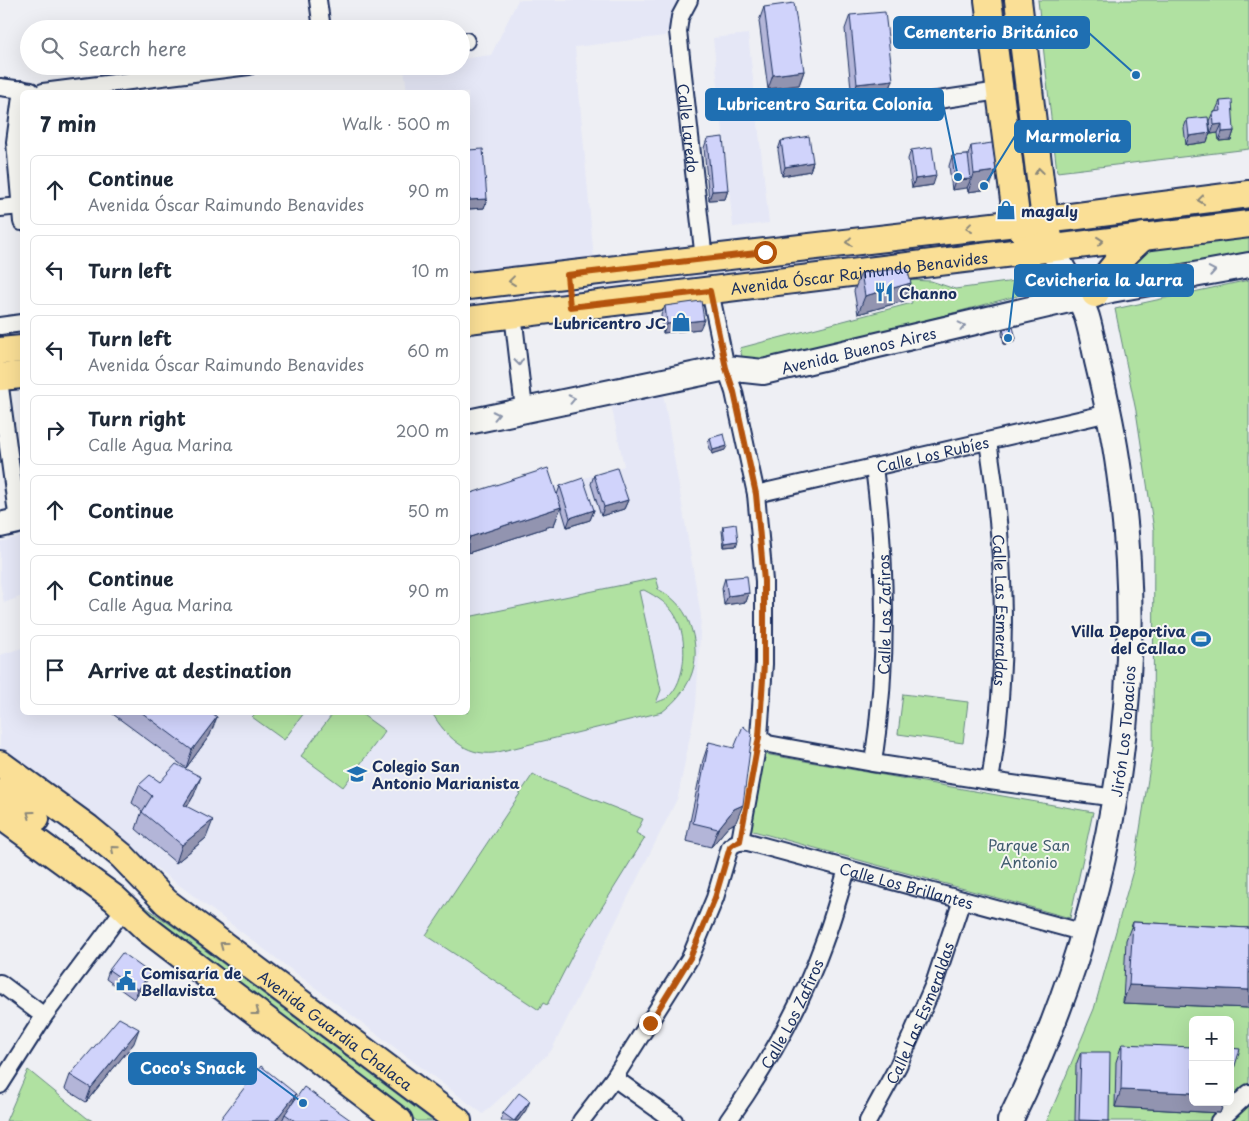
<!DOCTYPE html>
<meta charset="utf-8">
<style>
:root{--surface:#fff;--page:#f6f6f7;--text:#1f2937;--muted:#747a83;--line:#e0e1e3}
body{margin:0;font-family:"Playpen Sans",sans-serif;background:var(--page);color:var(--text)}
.controls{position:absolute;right:15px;bottom:15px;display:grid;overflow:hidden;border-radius:8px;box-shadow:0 5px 20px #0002}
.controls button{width:45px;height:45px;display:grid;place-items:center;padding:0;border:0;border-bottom:1px solid var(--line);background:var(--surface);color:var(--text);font:25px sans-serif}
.stop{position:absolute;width:15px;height:15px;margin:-11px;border:4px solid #b45309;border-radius:50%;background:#fff}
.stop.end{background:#b45309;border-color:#fff;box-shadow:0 1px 5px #0008}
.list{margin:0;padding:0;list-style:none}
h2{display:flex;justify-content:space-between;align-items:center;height:65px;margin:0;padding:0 20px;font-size:21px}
h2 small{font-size:16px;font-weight:400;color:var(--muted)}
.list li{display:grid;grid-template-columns:32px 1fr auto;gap:15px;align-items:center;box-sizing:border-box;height:70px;margin:0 10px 10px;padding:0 10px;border:1px solid var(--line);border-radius:8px}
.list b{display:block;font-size:19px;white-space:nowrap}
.list p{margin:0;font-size:16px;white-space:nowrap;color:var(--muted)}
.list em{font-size:16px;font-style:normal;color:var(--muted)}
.icon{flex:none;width:28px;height:28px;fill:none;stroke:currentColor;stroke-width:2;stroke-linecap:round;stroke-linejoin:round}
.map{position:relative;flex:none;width:1249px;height:1121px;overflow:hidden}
.search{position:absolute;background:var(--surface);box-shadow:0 5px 20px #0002;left:20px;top:20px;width:450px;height:55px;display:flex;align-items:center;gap:12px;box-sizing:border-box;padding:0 18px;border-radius:28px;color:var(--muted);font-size:19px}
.panel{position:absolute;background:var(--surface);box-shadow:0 5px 20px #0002;left:20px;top:90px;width:450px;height:625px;border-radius:8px}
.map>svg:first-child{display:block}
.built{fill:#e5e7f6}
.green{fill:#b0e1a1;stroke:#668880;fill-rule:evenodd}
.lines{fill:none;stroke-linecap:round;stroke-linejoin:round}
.street-casing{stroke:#1b2f5e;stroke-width:20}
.secondary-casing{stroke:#1b2f5e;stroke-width:28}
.primary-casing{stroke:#1b2f5e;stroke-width:30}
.street{stroke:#f6f6f2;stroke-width:16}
.secondary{stroke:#f6f6f2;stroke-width:24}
.primary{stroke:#fadf96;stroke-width:26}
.wall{fill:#b3b5d8;stroke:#1b2f5e}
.shaded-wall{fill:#9294b0;stroke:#1b2f5e}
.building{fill:#d0d3fb;stroke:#1b2f5e}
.oneway{stroke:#8a877a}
.oneway2{stroke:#8892a8}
.route{stroke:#b45309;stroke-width:6}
.labels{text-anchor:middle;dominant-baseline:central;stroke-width:4;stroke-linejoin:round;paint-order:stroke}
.street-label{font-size:15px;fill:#1b2f5e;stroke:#f6f6f2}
.poi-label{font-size:15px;font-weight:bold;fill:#1b2f5e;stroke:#f6f6f2;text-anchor:start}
.park-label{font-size:15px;fill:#405c6f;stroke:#f6f6f2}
.leader{fill:none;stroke:#1f6fb2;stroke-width:2}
.callout-dot{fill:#1f6fb2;stroke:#f6f6f2;stroke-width:2}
.callout{fill:#1f6fb2;stroke:#1f6fb2;stroke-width:2}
.callout-label{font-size:16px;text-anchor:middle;font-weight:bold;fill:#fff}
</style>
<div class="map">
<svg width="1249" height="1121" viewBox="0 0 1249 1121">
<rect width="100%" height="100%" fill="#eeeff4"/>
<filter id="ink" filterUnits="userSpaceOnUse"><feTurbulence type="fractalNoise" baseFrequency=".02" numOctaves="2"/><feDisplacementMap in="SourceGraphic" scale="10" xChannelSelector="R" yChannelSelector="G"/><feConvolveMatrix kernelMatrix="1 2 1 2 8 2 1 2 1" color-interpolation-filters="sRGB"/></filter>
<g filter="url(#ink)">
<g class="built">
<polygon points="518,0 684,0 665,36 575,47 594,259 468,276 468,92 407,92 404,67 461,66 461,59 491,55"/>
<polygon points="748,34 769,223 733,227 713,38"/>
<polygon points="663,393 701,616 696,706 678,797 551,1051 483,1114 0,750 0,655 22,648 22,712 468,712 468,513 624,466 611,404"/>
<polygon points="22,536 22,596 4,603 0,582 0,542"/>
</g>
<g class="green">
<polygon points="1038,0 1249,0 1249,149 1057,172"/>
<polygon points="1249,209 1249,216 1084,236 1084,230"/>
<polygon points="1249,236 1249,253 1121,280 1125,270 1139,252"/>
<polygon points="1030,279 1039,290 774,361 742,357 740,348 912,303 906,280 931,281 955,289"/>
<path d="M1249 280V1121H1047L1094 1009 1134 867 1153 748 1154 530 1136 411 1115 309ZM1193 1020H1230V1102H1193Z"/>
<path d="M656 578 659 588 657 589C671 595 683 607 689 622 703 659 693 688 662 712L494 753C465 756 446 736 432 713L468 712V617ZM644 590C657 597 669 604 676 617 688 638 687 682 667 698 664 700 659 701 656 703L661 690 639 591Z"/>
<polygon points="903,694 968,702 963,743 898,734"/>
<polygon points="334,712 360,713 385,731 343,787 301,756"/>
<polygon points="256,713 256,712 304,713 284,740 252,717"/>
<polygon points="759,753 1093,812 1070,918 746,829"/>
<polygon points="533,774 542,779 643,819 636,833 645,838 573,954 547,1005 543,1003 539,1010 426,935"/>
<polygon points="102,876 174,927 433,1121 417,1121 264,1008"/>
<polygon points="28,1070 87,1118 93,1121 6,1121"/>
</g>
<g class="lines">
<defs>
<g id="street">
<polyline points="318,0 322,29"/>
<path id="s1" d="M689 0 680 17 678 31 704 259"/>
<polyline points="461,42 466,41"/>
<polyline points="0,87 31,91"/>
<polyline points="22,89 15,142 22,222"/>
<polyline points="43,92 249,66"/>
<polyline points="890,107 999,91"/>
<polyline points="0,208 21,206"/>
<polyline points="710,291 726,368 734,392 756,494 764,581 764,664 759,737 740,841"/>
<polyline points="513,314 524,409"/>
<polyline points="0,326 22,323"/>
<polyline points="0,387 18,521"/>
<path id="s2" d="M988 441C1006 556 1009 666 990 781"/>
<path id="s3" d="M756 494 1109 413"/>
<polyline points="759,737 768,744 873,763 990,781 1116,798"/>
<path id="s4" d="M873 763C888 664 887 566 874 467"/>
<polyline points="0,983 44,1016"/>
<polyline points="614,1078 674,1121"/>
<polyline points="0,1085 44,1016 118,917"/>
<path id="s5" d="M581 1121 614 1078 690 958 715 898 730 847C736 842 740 841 748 842L1085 933"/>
<path id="s6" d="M728 1121C767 1066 801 1006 824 942 833 918 840 893 847 869"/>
<path id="s7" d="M868 1121 898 1066 934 984 962 900"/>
<polyline points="1219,1121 1249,1093"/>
</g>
<g id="secondary">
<path id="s8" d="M468 422 726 368 763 372 1111 290 1249 265"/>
<polyline points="0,525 22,520"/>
<path id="s9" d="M1010 1121C1109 920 1151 694 1119 472 1114 435 1106 398 1097 361 1094 346 1091 331 1087 317 1079 293 1063 270 1051 248"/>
</g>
<g id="primary">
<polyline points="988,0 1017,223 1027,236"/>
<polyline points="1018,0 1045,220 1049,237"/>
<polyline points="468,286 1070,217 1249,194"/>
<path d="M1095 294C1109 269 1123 255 1144 236"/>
<path id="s10" d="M468 320 1249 224"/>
<polyline points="0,351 22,349"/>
<polyline points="0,377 22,375"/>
<path id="s11" d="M0 764 88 828 122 856 166 902 458 1121"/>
<polyline points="0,793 36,819"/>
<polyline points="0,815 114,898 148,930 399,1121"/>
</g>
</defs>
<use href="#street" class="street-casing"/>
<use href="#secondary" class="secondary-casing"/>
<use href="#primary" class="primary-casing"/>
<use href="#street" class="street"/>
<use href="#secondary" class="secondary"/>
<use href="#primary" class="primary"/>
</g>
<g class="wall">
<polygon points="764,7 804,71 799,85 768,89 759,21"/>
<polygon points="850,15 893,80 888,94 852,98 845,29"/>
<polygon points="1220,101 1234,131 1231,140 1219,141 1218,133 1211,134 1209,121 1213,112 1216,112 1216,110"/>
<polygon points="1187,119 1207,142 1186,145 1184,128"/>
<polygon points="707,139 728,190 725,199 709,200 704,148"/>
<polygon points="781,141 813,162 810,171 782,176 778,150"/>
<polygon points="971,146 989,189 968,192 967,187 952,190 949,166 952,156 968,155"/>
<polygon points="468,150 487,199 484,208 468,209"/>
<polygon points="911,150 933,185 912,188 908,159"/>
<polygon points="861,273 904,301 858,314 854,291"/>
<polygon points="665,306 700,329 663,333 661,315"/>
<polygon points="1003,329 1016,338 1014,342 1004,345 1002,333"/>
<polygon points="710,438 725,450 712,454 708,443"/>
<polygon points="594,475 628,500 624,509 601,516 591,484"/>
<polygon points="560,486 594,510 590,520 567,527 561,507 554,525 468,553 468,494 557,495"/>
<polygon points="723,526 736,546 724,547 722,531"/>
<polygon points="725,578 749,593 746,602 724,605 722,588"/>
<polygon points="110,712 211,712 210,735 186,768"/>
<polygon points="709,742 736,822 728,827 711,847 686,841 703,760"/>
<polygon points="160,782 194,795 187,807 206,838 176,863 136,829 142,811 132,803 139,785"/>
<polygon points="1133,922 1249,928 1249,1008 1123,1003 1126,940"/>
<polygon points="109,970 146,982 134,999 106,979"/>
<polygon points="134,1043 86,1102 65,1089 70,1075"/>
<polygon points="1122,1044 1193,1102 1224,1102 1220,1113 1115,1107 1116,1062"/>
<polygon points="1081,1052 1109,1121 1075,1121 1076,1065"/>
<polygon points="293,1103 352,1121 219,1121"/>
<polygon points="526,1110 518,1121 501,1121 503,1113"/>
</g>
<g class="shaded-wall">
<polygon points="804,71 799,85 768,89 773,75"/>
<polygon points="893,80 888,94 852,98 857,84"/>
<polygon points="1222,124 1218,133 1211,134 1214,125"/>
<polygon points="1234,131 1231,140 1219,141 1222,132"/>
<polygon points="1210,133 1207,142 1186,145 1189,136"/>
<polygon points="813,162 810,171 782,176 785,167"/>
<polygon points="996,171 989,189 968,192 974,174"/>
<polygon points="936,176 933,185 912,188 915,179"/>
<polygon points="971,179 967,188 952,190 955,180"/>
<polygon points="728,190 725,199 709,200 712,191"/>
<polygon points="487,199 484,208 468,209 468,204 469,200"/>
<polygon points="911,283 904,301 858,314 865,296"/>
<polygon points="704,320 700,329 663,333 667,324"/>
<polygon points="1016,338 1014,342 1004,345 1006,340"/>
<polygon points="727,446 725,450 712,454 713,450"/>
<polygon points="628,500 624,509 601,516 604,507"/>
<polygon points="561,507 554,525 468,553 468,543 470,537"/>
<polygon points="594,510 590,520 567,527 570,518"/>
<polygon points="738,541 736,546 724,547 725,543"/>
<polygon points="749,593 746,602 724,605 728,596"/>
<polygon points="217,717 210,735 186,768 192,750"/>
<polygon points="201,777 194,795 177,823 184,805"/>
<polygon points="743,805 736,822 728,827 711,847 718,829 734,809"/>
<polygon points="213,820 206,838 176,863 182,845"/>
<polygon points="150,973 146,982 134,999 138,990"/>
<polygon points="1129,985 1249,990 1249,1008 1123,1003"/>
<polygon points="139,1029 134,1043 86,1102 91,1088"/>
<polygon points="1121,1090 1193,1093 1193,1102 1224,1102 1220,1113 1115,1107"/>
<polygon points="296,1094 290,1111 285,1114 282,1121 275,1121"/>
<polygon points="530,1101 526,1110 518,1121 515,1121"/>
</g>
<g class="building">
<polygon points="794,3 804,71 773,75 764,7"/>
<polygon points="885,12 893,80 857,84 850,15"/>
<polygon points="1232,100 1234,131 1222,132 1222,124 1214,125 1213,112 1221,111 1220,101"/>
<polygon points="1208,117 1210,133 1189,136 1187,119"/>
<polygon points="809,136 813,162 785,167 781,141"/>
<polygon points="723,137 728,190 712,191 707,139"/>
<polygon points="992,143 996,171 974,174 971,146"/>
<polygon points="932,147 936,176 915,179 911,150"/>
<polygon points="483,149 487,199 469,200 468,184 468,150"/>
<polygon points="968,155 971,179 955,180 952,156"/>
<polygon points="907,268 911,283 865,296 861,273"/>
<polygon points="701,301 704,320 667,324 665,306"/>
<polygon points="1013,327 1016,338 1006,340 1003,329"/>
<polygon points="724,434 727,446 713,450 710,438"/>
<polygon points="548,468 561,507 470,537 468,529 468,494"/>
<polygon points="617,468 628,500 604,507 594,475"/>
<polygon points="583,478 594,510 570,518 560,486"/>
<polygon points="736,524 738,541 725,543 723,526"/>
<polygon points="747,576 749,593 728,596 725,578"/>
<polygon points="141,712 211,712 217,717 192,750"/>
<polygon points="743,726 752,734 743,805 734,809 718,829 693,823 709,742 734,748"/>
<polygon points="176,764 201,777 184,805 213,820 182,845 142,812 152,796 139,785 150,775 160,782"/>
<polygon points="1133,922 1249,928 1249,990 1129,985"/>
<polygon points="122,953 150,973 138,990 109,970"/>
<polygon points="119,1018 139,1029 91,1088 70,1075"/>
<polygon points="1122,1044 1193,1047 1193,1093 1121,1090"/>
<polygon points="1230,1048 1240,1049 1230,1082"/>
<polygon points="1081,1052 1110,1052 1109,1121 1079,1120"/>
<polygon points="261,1066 296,1094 275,1121 219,1121"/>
<polygon points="304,1087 352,1121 295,1121 285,1114"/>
<polygon points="519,1093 530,1101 514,1121 503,1113"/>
</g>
<defs><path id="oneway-chevron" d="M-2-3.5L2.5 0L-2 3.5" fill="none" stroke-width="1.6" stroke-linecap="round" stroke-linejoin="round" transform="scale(1.25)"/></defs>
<g class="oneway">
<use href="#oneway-chevron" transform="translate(1039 171) rotate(-97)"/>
<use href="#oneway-chevron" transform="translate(1201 200) rotate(173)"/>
<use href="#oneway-chevron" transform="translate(969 228) rotate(173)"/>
<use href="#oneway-chevron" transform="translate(1100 241) rotate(-6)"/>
<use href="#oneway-chevron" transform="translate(849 242) rotate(173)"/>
<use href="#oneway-chevron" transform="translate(512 281) rotate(173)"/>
<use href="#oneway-chevron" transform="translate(30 814) rotate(-144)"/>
<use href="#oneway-chevron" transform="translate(114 849) rotate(-140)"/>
<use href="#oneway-chevron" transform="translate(223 945) rotate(-143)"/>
<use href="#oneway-chevron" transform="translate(256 1012) rotate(37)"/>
</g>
<g class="oneway2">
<use href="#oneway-chevron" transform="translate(1212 271) rotate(-10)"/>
<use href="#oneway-chevron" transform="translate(962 326) rotate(-13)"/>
<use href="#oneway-chevron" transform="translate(519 362) rotate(83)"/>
<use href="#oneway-chevron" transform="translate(572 399) rotate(-12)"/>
<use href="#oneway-chevron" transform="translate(496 415) rotate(-12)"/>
</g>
</g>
<g class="lines" filter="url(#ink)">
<polyline class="route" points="650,1023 690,958 715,898 730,847 735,843 740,841 759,737 764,664 764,581 756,494 734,392 726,368 710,291 570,307 567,275 765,252"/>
</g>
<defs>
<symbol id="shop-bare" viewBox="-9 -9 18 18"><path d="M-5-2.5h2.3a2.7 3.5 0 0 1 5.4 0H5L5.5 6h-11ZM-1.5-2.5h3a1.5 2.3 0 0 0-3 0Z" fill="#1f6fb2" stroke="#f6f6f2" stroke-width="2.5" paint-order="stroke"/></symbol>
<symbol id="restaurant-bare" viewBox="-9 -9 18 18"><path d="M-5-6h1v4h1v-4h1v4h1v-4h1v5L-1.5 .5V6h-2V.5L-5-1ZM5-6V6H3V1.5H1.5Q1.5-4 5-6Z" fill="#1f6fb2" stroke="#f6f6f2" stroke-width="2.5" paint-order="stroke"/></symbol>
<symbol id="stadium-bare" viewBox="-9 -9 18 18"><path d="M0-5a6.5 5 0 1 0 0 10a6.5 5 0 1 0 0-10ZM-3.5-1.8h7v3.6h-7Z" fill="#1f6fb2" stroke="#f6f6f2" stroke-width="2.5" paint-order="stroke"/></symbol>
<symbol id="school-bare" viewBox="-9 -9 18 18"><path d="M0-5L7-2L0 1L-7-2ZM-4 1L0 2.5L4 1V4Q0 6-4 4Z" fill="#1f6fb2" stroke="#f6f6f2" stroke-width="2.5" paint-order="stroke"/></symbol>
<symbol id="civic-bare" viewBox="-9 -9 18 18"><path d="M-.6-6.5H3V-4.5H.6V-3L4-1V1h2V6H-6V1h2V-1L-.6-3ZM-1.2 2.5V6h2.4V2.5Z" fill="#1f6fb2" stroke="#f6f6f2" stroke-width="2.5" paint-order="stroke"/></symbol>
</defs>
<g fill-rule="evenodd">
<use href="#shop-bare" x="992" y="196" width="28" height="28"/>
<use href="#restaurant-bare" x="870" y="278" width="28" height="28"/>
<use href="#shop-bare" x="667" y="308" width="28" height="28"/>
<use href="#stadium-bare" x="1187" y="625" width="28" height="28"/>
<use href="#school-bare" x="343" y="760" width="28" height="28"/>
<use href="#civic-bare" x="112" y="967" width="28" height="28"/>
</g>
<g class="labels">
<g class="street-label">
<text stroke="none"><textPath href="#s1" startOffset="131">Calle Laredo</textPath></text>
<text stroke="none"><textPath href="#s10" startOffset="394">Avenida Óscar Raimundo Benavides</textPath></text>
<text stroke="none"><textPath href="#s8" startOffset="399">Avenida Buenos Aires</textPath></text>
<text stroke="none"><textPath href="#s3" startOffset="181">Calle Los Rubíes</textPath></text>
<text stroke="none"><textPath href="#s2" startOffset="170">Calle Las Esmeraldas</textPath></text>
<text stroke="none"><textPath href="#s4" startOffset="149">Calle Los Zafiros</textPath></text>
<text stroke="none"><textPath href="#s9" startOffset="408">Jirón Los Topacios</textPath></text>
<text stroke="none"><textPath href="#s5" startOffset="498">Calle Los Brillantes</textPath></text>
<text stroke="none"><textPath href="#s7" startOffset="120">Calle Las Esmeraldas</textPath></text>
<text stroke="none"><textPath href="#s6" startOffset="125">Calle Los Zafiros</textPath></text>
<text stroke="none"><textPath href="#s11" startOffset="429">Avenida Guardia Chalaca</textPath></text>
</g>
<g class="poi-label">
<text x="1021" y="210">magaly</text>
<text x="899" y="292">Channo</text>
<text x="666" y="322" text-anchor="end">Lubricentro JC</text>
<text x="1186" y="630" text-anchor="end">Villa Deportiva<tspan x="1186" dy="17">del Callao</tspan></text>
<text x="372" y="765">Colegio San<tspan x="372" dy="17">Antonio Marianista</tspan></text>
<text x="141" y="972">Comisaría de<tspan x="141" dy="17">Bellavista</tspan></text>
</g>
<g class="park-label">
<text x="1029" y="844">Parque San<tspan x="1029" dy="17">Antonio</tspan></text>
</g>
</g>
<path class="leader" d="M1136 75L1089 33M958 177L943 104M984 186L1015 136M1008 338L1015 280M303 1103L256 1068"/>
<g class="callout-dot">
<circle cx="1136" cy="75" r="5"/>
<circle cx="958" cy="177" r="5"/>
<circle cx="984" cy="186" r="5"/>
<circle cx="1008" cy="338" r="5"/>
<circle cx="303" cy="1103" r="5"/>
</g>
<g class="callout">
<rect x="894" y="17" width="195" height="31" rx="5"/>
<rect x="706" y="89" width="237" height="31" rx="5"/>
<rect x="1015" y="121" width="115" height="31" rx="5"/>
<rect x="1015" y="265" width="178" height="31" rx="5"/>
<rect x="129" y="1053" width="127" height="31" rx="5"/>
</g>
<g class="callout-label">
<text x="991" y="38">Cementerio Británico</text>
<text x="825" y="110">Lubricentro Sarita Colonia</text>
<text x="1073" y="142">Marmoleria</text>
<text x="1104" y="286">Cevicheria la Jarra</text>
<text x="193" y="1074">Coco's Snack</text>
</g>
</svg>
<div class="controls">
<button>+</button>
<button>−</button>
</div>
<div class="stop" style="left:765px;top:252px"></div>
<div class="stop end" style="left:650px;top:1023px"></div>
<div class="search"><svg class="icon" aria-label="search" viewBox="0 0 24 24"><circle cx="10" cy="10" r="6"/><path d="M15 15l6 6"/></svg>Search here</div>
<section class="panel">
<h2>7 min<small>Walk · 500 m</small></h2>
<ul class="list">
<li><svg class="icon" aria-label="ahead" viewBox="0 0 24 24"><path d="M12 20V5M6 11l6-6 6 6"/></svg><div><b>Continue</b><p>Avenida Óscar Raimundo Benavides</p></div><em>90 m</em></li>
<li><svg class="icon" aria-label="left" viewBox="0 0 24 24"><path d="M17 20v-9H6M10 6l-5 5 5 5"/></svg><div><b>Turn left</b></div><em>10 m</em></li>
<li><svg class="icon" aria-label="left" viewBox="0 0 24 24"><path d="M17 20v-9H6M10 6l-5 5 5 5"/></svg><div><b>Turn left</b><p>Avenida Óscar Raimundo Benavides</p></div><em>60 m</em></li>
<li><svg class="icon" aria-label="right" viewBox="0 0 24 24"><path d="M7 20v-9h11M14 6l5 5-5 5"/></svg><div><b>Turn right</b><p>Calle Agua Marina</p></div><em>200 m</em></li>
<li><svg class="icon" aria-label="ahead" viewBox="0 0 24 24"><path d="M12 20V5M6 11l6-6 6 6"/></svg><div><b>Continue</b></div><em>50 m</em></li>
<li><svg class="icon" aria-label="ahead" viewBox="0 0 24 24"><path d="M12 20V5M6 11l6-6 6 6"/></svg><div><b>Continue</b><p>Calle Agua Marina</p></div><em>90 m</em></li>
<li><svg class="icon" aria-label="arrive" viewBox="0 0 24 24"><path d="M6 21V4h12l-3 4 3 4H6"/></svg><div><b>Arrive at destination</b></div></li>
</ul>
</section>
</div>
